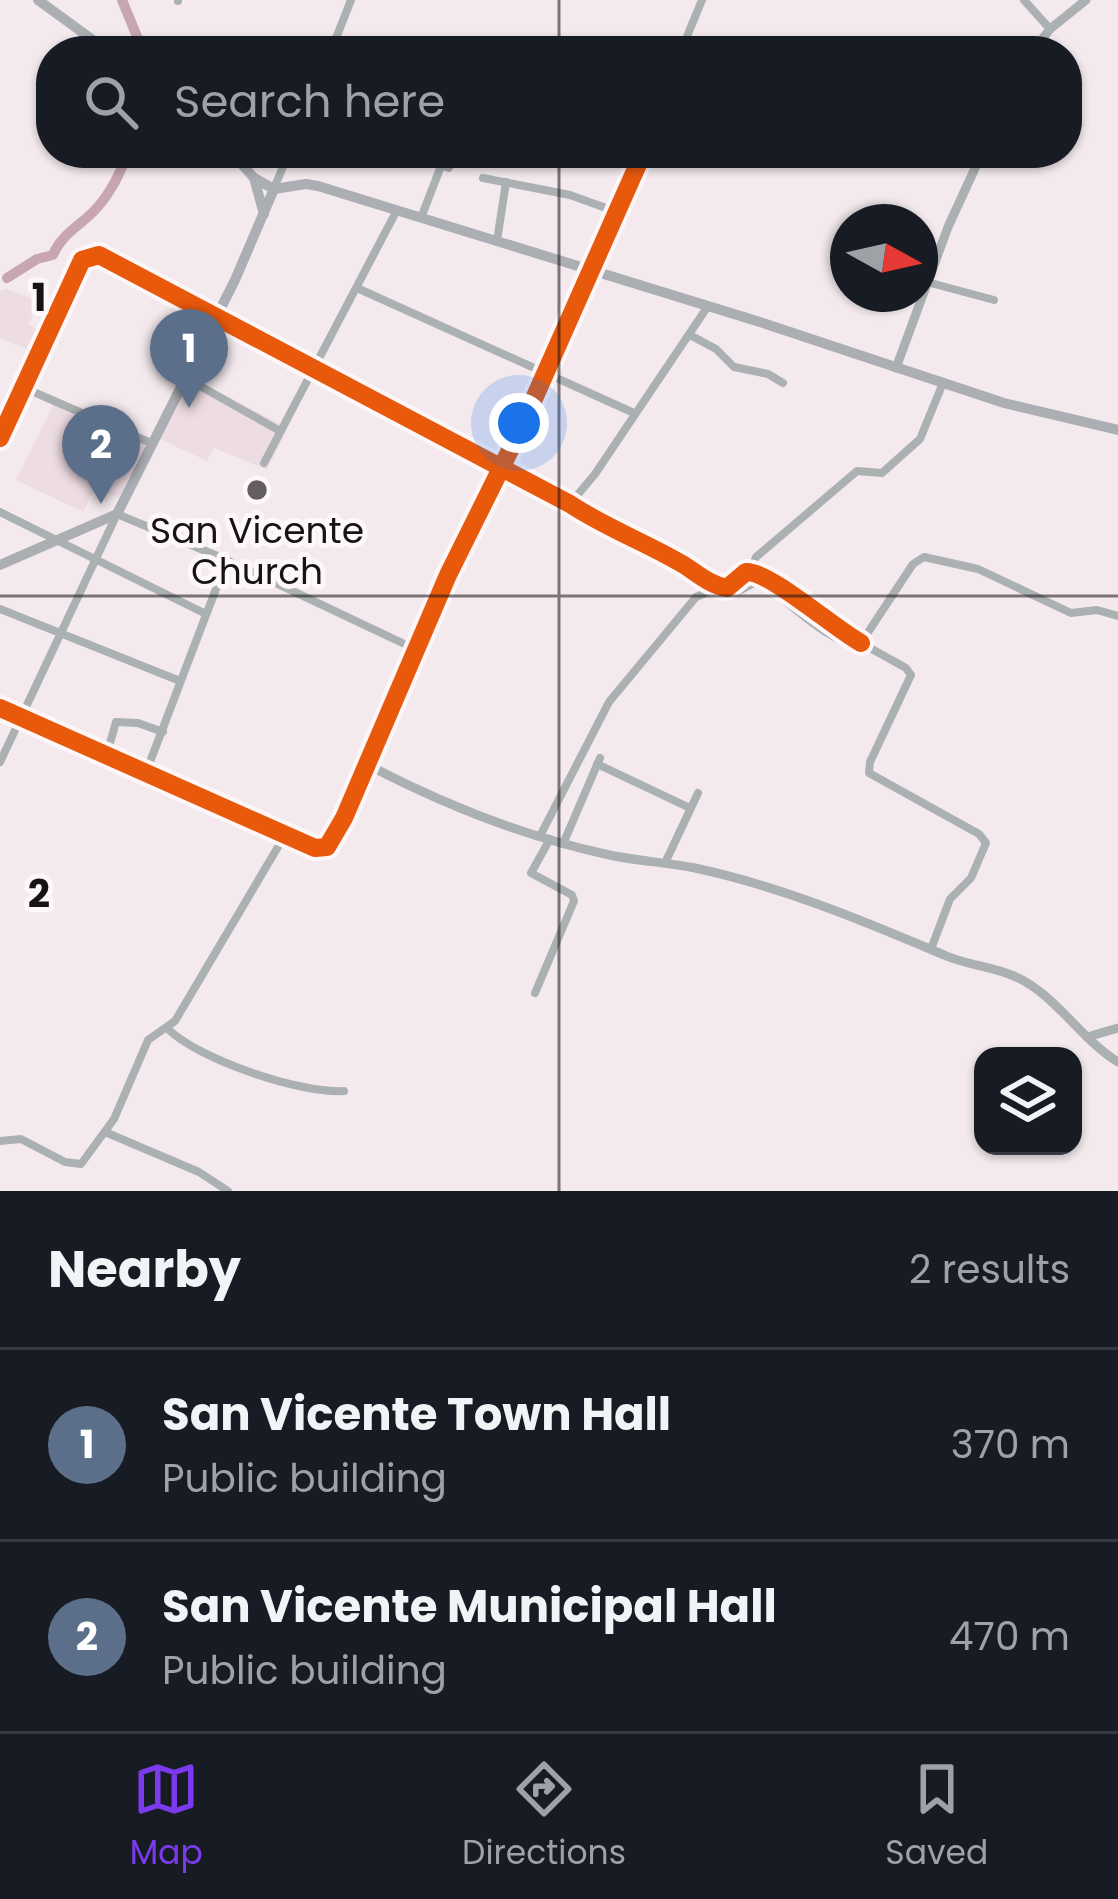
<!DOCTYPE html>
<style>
:root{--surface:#171b24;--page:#242831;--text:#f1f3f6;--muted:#9ea1a6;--line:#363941;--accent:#7c3aed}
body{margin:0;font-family:Poppins,sans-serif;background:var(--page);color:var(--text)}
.controls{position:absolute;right:36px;bottom:36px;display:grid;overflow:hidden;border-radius:24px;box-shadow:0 3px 9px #0004}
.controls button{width:108px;height:108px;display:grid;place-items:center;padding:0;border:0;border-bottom:3px solid var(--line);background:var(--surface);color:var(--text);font:60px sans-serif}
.compass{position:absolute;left:830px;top:204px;width:108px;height:108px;border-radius:50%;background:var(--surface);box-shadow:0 3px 9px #0004;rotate:98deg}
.you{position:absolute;left:519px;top:423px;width:42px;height:42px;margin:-30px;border:9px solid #fff;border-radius:50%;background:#1a73e8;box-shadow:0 0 0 18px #1a73e833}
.badge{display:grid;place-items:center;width:78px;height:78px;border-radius:50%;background:var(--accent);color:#fff;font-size:39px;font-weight:700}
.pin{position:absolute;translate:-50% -99px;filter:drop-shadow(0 3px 6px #0008)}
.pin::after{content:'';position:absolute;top:63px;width:42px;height:36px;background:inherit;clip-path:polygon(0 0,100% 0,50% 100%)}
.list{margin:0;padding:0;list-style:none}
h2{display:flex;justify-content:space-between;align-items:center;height:156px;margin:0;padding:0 48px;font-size:51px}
h2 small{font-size:39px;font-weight:400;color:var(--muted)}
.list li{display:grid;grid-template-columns:78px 1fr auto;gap:36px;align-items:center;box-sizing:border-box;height:192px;padding:0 48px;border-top:3px solid var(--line)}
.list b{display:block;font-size:45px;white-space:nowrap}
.list p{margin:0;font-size:39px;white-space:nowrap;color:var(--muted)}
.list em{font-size:39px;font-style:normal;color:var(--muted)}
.icon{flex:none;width:66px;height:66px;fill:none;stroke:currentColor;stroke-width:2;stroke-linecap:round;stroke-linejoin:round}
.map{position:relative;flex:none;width:1118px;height:1191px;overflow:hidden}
.search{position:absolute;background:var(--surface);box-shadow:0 3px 9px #0004;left:36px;right:36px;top:36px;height:132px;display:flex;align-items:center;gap:30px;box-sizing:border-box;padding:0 42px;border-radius:48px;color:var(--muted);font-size:45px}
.sheet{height:540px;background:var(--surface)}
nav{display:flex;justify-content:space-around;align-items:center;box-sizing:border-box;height:168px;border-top:3px solid var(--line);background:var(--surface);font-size:33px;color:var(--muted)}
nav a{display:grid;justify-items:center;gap:6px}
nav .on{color:var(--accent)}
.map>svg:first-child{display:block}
.built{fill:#eedce3}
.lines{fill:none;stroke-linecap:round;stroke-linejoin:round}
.river{stroke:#c7a5b2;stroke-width:10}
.minor{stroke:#abb0b2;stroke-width:8}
.tertiary{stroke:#abb0b2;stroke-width:9}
.secondary{stroke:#abaeb2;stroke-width:10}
.cycleway-casing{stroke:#fef7f9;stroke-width:26}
.cycleway{stroke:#e8590c;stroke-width:18}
.grid{fill:none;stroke:#181214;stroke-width:3;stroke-opacity:0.55}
.poi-dot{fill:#655e60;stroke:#fef7f9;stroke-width:4.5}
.labels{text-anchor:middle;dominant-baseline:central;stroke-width:10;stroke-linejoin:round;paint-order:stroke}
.poi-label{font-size:36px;fill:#181214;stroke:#fef7f9}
.grid-label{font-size:39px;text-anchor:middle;font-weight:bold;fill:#181214;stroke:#fef7f9;stroke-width:10;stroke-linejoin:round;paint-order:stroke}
</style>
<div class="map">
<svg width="1118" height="1191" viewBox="0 0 1118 1191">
<rect width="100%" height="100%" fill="#f4eaee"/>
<g class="built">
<polygon points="6,289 41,301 28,324 43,332 32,351 0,338 0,291"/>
<polygon points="190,377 288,428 267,470 214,448 207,461 160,439"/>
<polygon points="54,404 147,445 119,498 95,488 83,512 16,480"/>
</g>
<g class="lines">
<g class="river">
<polyline points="122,0 143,51"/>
<path d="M7 278 37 259 53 255C61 235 78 227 93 212 110 195 119 175 128 153"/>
</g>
<g class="minor">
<polyline points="178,0 178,1"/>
<polyline points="1024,0 1050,29"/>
<polyline points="331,51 351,0"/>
<polyline points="681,51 702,0"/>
<polyline points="415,156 449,168"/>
<polyline points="483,178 570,195 617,212"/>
<polyline points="274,188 289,153"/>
<polyline points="421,218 441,166"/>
<polyline points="497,241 506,182"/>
<polyline points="593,272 643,153"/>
<polyline points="927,282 994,300"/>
<polyline points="357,288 634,413"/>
<polyline points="690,335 716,349 734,367 768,374 783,383"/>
<polyline points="184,377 280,431"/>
<polyline points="22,387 151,443"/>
<path d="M0 438 82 260 99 255 570 504C606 528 647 543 684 565 698 574 710 585 727 588L746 572C768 570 835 629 861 643"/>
<polyline points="264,463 397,210"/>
<polyline points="570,504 595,474 708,306"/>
<polyline points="0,512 206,614"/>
<polyline points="750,571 756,557 857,471 882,473 920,439 943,383"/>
<polyline points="0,609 180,681"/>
<polyline points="106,757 116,722 138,723 163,732"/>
<polyline points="0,762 117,514 227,560 415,649"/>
<polyline points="597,764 690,808"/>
<polyline points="145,775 227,560"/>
<path d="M540 836 609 702 696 597 708 592 735 593 758 581C786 597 829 647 860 643"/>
<polyline points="563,844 600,758"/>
<polyline points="665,863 698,793"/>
<polyline points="931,949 950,899 971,878 986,843 979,834 869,773 870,762 911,675 906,668 861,643 913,564 924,557 978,569 1071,613 1097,610 1118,616"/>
<polyline points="535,993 574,901 572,895 531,873 550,839"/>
<path d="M167 1028C197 1059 301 1094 344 1091"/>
<polyline points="105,1132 199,1172 228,1191"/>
<polyline points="0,1141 21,1139 65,1162 81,1164 114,1119 148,1040 175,1021 285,835"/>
</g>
<g class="tertiary">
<polyline points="1033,51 1050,29 1086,0"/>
<polyline points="896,368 948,227 982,153"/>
<polyline points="0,708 315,848 327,847 344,818 448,575 593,272"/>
<path d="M368 765C443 804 522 836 605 854 635 861 665 862 695 868 780 886 864 921 944 955 966 965 991 966 1014 976 1056 994 1080 1039 1118 1062"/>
<polyline points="1087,1037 1118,1028"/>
</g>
<g class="secondary">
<polyline points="38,0 108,51"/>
<polyline points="232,153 254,178 274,189 306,184 318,186 763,323 1004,403 1118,430"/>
<polyline points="254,178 264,214"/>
<polyline points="0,565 117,514 235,280 274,189"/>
</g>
<defs>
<g id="cycleway">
<path d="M0 438 82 260 99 255 570 504C606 528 647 543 684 565 698 574 710 585 727 588L746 572C768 570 835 629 861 643"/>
<polyline points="0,708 315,848 327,847 344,818 448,575 521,428 643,153"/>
</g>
</defs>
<use href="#cycleway" class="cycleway-casing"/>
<use href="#cycleway" class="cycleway"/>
</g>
<path class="grid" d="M559 0V51M559 153V1191M0 596H1118"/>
<circle class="poi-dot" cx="257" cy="490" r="12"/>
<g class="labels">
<g class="poi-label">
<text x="257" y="530">San Vicente<tspan x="257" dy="41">Church</tspan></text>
</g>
</g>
<g class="grid-label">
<text x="39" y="311">1</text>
<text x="39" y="907">2</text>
</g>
</svg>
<div class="controls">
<button><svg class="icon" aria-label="layers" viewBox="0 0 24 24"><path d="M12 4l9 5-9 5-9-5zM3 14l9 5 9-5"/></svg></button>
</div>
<svg class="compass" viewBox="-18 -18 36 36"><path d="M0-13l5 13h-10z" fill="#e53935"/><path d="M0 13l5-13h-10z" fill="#9ea1a6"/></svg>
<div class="you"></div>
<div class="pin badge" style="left:189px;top:408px;background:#5c6f8a">1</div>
<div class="pin badge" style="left:101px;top:504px;background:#5c6f8a">2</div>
<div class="search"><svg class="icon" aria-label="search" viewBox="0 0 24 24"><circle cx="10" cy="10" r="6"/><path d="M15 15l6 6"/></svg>Search here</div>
</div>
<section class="sheet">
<h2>Nearby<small>2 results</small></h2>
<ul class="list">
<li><span class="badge" style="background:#5c6f8a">1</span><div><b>San Vicente Town Hall</b><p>Public building</p></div><em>370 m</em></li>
<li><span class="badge" style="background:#5c6f8a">2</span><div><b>San Vicente Municipal Hall</b><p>Public building</p></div><em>470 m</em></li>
</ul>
</section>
<nav>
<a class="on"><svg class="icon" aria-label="map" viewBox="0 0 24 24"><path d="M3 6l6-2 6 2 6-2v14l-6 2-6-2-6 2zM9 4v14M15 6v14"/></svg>Map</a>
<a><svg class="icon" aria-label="directions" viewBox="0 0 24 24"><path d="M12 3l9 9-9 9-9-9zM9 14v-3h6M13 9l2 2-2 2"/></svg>Directions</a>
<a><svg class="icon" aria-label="saved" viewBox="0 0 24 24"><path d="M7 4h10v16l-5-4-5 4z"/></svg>Saved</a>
</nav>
